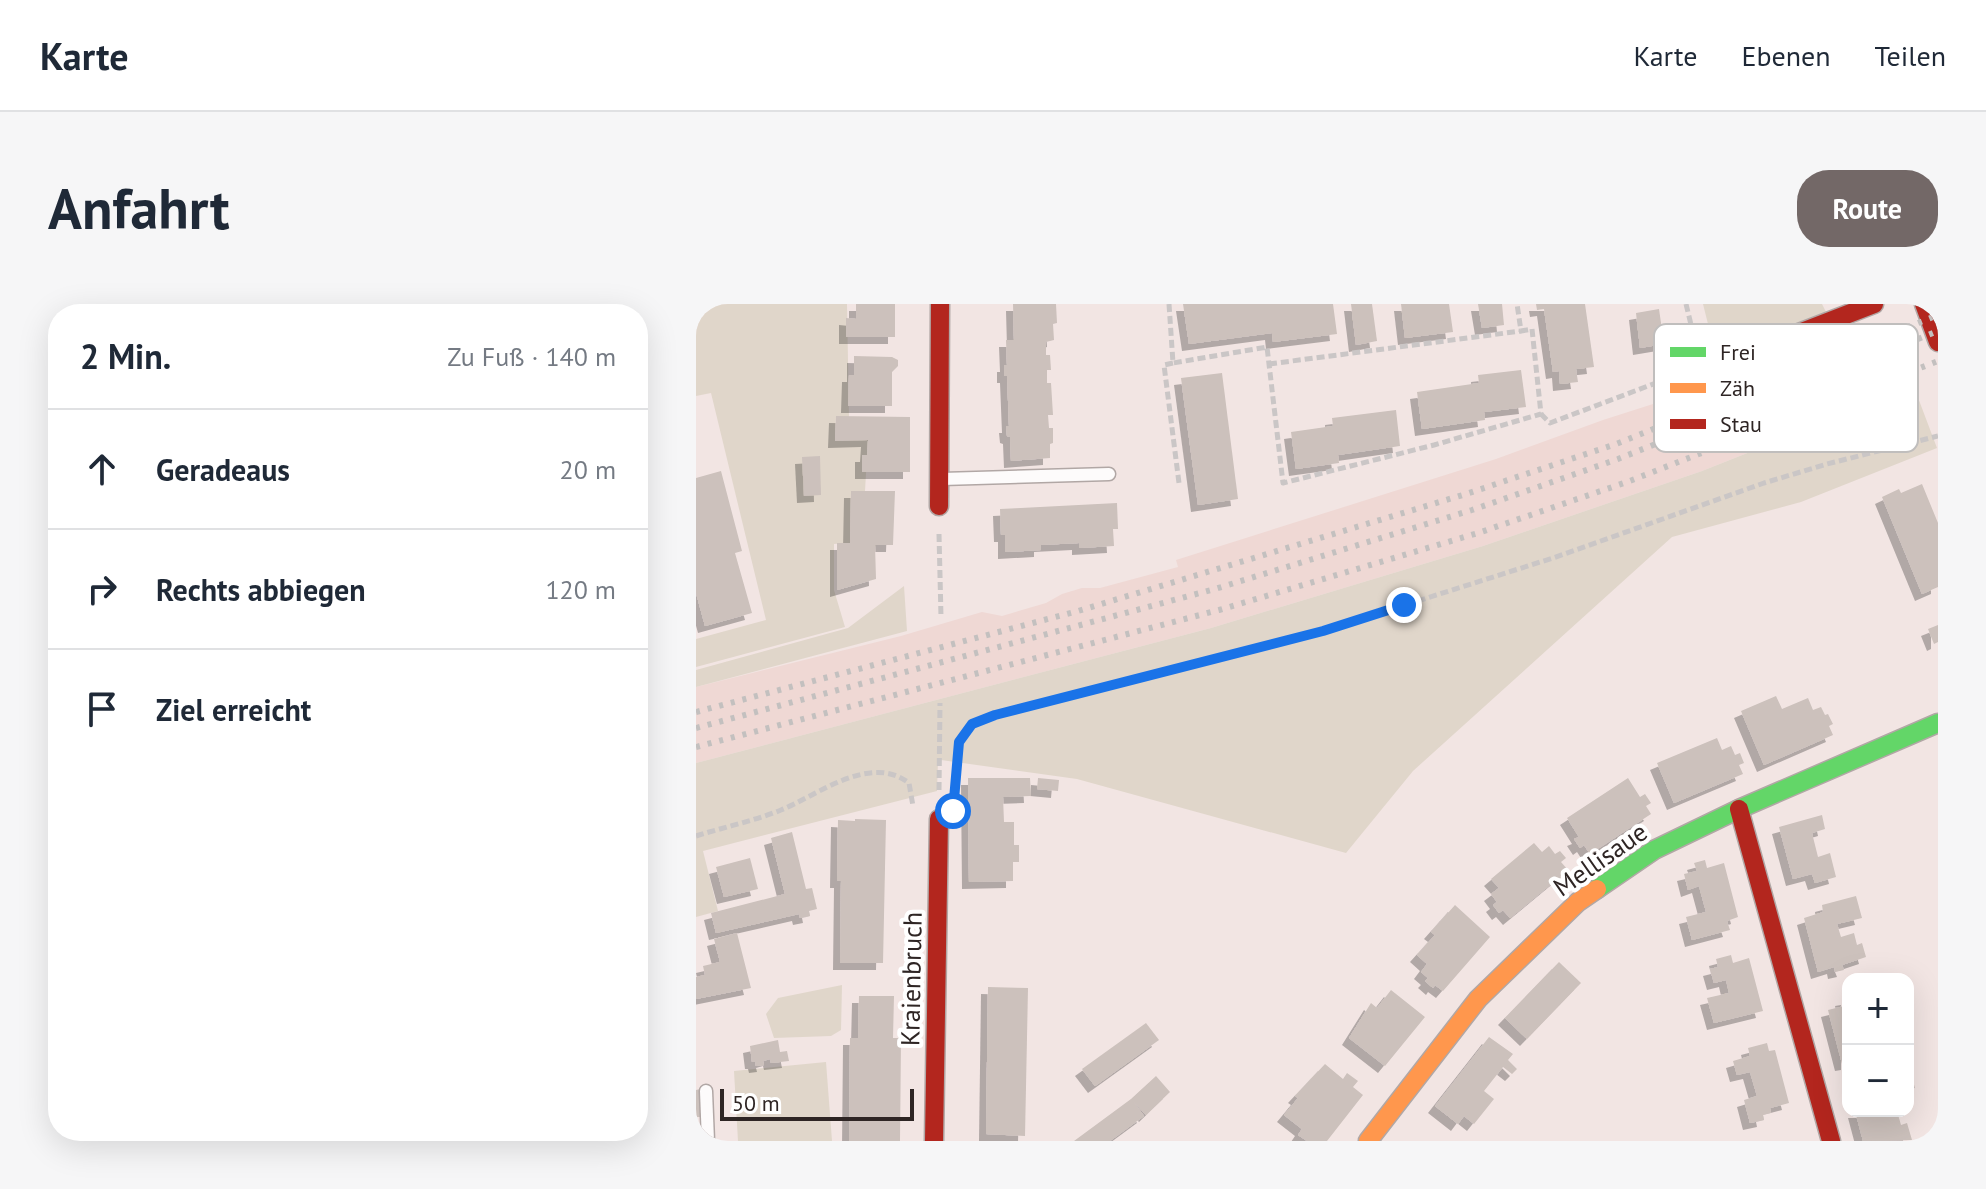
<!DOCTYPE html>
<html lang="de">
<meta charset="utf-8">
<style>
:root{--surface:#fff;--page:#f6f6f7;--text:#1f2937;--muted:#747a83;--line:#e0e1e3;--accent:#736867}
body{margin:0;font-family:"PT Sans",sans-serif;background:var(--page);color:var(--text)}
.controls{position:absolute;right:24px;bottom:24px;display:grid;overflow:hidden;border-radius:16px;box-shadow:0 8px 32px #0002}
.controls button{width:72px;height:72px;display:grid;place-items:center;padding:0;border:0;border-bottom:2px solid var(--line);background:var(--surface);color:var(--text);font:40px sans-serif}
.scale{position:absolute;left:24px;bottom:20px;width:194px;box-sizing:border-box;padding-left:8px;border:4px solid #2e2524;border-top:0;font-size:22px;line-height:28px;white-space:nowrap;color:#2e2524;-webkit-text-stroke:6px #fff;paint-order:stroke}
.stop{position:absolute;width:24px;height:24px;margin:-18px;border:6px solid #1a73e8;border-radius:50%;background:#fff}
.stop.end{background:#1a73e8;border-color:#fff;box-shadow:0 2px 8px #0008}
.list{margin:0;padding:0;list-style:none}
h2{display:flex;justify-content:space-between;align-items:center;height:104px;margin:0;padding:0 32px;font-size:34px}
h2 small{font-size:26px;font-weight:400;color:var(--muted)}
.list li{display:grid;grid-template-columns:52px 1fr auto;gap:24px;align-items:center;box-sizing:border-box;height:120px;padding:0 32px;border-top:2px solid var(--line)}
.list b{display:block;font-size:30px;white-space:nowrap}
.list em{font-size:26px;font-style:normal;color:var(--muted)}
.icon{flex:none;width:44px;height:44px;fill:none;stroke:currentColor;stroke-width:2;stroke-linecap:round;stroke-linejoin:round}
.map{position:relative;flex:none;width:1242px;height:837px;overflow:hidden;border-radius:32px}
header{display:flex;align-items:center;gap:48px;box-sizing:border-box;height:112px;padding:0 40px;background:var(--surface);border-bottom:2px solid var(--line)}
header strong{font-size:38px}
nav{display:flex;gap:44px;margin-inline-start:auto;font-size:28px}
.intro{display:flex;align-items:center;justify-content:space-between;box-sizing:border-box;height:192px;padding:0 48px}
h1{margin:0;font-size:56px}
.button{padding:20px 36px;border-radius:32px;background:var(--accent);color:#fff;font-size:28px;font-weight:700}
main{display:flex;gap:48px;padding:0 48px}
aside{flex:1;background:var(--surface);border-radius:32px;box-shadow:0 8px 32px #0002}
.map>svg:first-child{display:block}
.built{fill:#efd8d4}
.green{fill:#e0d6ca}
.building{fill:#ccc1bc;filter:url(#shadow)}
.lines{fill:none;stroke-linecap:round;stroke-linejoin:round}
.lane-casing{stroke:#b1a7a5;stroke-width:15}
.fast-casing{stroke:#b1a7a5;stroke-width:21}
.slow-casing{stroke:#b1a7a5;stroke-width:21}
.jam-casing{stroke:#b1a7a5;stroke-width:21}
.path{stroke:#cac6c6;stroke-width:5;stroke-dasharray:8 4;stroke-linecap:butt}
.lane{stroke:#fdfbfb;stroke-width:12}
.fast{stroke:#63d668;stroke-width:18}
.slow{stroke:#ff974d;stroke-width:18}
.jam{stroke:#b3261e;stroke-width:18}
.rail{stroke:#c3c0bf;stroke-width:6;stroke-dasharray:4 8;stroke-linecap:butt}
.route{stroke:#1a73e8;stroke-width:10}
.labels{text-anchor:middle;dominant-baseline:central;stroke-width:8;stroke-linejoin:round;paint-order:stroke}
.street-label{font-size:26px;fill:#2e2524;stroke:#fff}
.key{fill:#fff;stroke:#c0bebd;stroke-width:2}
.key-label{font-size:22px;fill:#2e2524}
</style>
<header>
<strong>Karte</strong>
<nav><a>Karte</a><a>Ebenen</a><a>Teilen</a></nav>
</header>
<div class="intro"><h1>Anfahrt</h1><a class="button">Route</a></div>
<main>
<aside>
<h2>2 Min.<small>Zu Fuß · 140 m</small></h2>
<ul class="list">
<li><svg class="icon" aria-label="ahead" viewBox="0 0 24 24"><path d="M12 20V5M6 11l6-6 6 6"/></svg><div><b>Geradeaus</b></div><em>20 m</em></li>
<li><svg class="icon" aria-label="right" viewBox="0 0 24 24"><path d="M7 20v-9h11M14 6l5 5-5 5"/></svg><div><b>Rechts abbiegen</b></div><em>120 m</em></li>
<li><svg class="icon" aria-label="arrive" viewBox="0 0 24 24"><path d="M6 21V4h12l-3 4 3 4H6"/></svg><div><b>Ziel erreicht</b></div></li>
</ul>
</aside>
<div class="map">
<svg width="1242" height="837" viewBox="0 0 1242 837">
<defs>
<filter id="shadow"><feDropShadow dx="-7" dy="7" stdDeviation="0" flood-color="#0004"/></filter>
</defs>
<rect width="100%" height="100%" fill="#f2e5e3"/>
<polygon class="built" points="1163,17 1169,29 1192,19 1218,83 1006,167 787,242 515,324 0,459 0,383 205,332 286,308 306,312 350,299 366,290 386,284 404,284 482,263 480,256 800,155 907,116 1057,68 1063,55"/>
<g class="green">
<polygon points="0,0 151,0 153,113 140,113 139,136 172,136 169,187 155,187 154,239 138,240 138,286 149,323 0,363 0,335 70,316 15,89 0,92"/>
<polygon points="1007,0 1126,0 1130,8 1041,42 1014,28"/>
<polygon points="1218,83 1241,144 1105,198 976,233 717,467 650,549 381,475 245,456 242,458 241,487 7,547 22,607 0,613 0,459 515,324 787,242 1006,167"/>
<polygon points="208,282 211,327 0,383 0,366 152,324"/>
<polygon points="146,681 145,726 135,732 78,734 70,710 82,694"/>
<polygon points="130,758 136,837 42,837 38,767"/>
</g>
<g class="building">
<polygon points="160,0 199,0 199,33 150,33 150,14 160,15"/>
<polygon points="317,0 360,0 361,19 357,20 358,36 350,38 350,51 354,51 355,66 351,66 351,79 355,79 357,111 352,111 353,124 357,124 357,139 354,140 354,154 315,157 314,133 311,132 310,122 313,122 311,72 308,72 308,61 311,61 310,36 318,36"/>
<polygon points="487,0 637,0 641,30 577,38 576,29 493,40"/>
<polygon points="655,0 676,0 681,37 660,41"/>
<polygon points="705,0 753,0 757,28 709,34"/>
<polygon points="782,0 806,0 808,21 786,24"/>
<polygon points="840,0 889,0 898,63 880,65 882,78 864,80 863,67 857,68 848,5 841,6"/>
<polygon points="963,5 968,40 944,44 940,9"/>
<polygon points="158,52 196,53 202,56 202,62 196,68 196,102 152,102 153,71 158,71"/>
<polygon points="825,66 830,103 788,108 789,116 726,125 721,88 783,79 782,71"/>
<polygon points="526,69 542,195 502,201 485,74"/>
<polygon points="700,106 704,142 642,151 643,159 600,165 595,128 637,122 636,114"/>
<polygon points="140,112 214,113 214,168 166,168 166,151 171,151 172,136 139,137"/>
<polygon points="124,152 125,191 108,192 106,153"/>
<polygon points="25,167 46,247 39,249 56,309 9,322 0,289 0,174"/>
<polygon points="1226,180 1242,219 1242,283 1226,290 1186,193 1203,185 1205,189"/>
<polygon points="155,187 199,187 197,241 179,241 180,275 141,286 141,239 154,239"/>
<polygon points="421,199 422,225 417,225 418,242 383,244 383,239 345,241 345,246 309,248 309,231 305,231 304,205"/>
<polygon points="1242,321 1242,338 1238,340 1232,325"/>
<polygon points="1080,392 1086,405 1112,394 1117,406 1125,403 1129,411 1132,410 1137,420 1133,422 1137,431 1068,461 1045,407"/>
<polygon points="1021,434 1026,446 1035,442 1039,451 1044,449 1048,459 1043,461 1047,470 978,499 961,459"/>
<polygon points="272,474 334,474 335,492 307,493 308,518 318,518 318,541 323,541 323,558 317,558 317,577 273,578"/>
<polygon points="342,474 363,476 362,487 341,485"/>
<polygon points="932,474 944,493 949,490 955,499 950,502 955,510 894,550 888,541 884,544 878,535 883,533 871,514"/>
<polygon points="1126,511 1129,525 1116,529 1122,553 1134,549 1140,573 1119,579 1116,570 1097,575 1083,523"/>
<polygon points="159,515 190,516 187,659 144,659 145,577 141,577 142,516 159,517"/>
<polygon points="96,528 110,585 116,584 121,605 113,607 114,612 104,614 103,610 20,629 15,609 89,590 75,534"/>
<polygon points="838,539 846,548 853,542 859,550 864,547 870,554 865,558 872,566 814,614 807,606 803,609 797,601 801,598 795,590 803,584 795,575"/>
<polygon points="54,554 62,585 28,593 20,563"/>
<polygon points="1009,556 1011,564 1028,559 1042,613 1031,617 1034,626 996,636 990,613 1010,608 1003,582 992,586 988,570 1001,567 998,559"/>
<polygon points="1160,592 1166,614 1141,620 1145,633 1158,629 1161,641 1166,639 1170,653 1146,661 1148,666 1139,668 1138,663 1122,668 1108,614 1127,608 1126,601"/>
<polygon points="759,601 794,633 747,687 739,681 737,684 729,677 732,674 725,668 731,660 721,651 739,631 735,628"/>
<polygon points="41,629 55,684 0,695 0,673 9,671 7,662 24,658 18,635"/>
<polygon points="1035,651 1037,659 1053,654 1067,707 1018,719 1011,694 1033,689 1030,676 1018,679 1014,665 1022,663 1020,655"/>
<polygon points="863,658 885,679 831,735 809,714"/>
<polygon points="292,683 332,684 329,832 290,830"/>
<polygon points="695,686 729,713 689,762 653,734 675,699 681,704"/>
<polygon points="163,692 198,692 197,734 205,734 204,837 153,837 154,734 162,734"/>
<polygon points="1152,694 1152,759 1146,760 1132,706 1148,702 1146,695"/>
<polygon points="450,719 463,736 399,782 386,765"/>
<polygon points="793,733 817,750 812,756 821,765 816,770 807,763 788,787 798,795 778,820 768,812 762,820 739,802"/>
<polygon points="82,736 84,748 91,747 93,757 75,759 74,755 67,757 68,761 60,762 59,758 56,758 54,742"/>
<polygon points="1071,739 1073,747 1079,746 1093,799 1074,804 1075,809 1067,811 1068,816 1054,819 1048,796 1061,792 1054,768 1041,771 1037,757 1054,752 1052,744"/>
<polygon points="629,760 647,775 651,769 662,777 657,783 667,791 631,837 611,837 602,831 606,825 588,811 602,794 599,792"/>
<polygon points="1212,770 1215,770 1219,784 1212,786"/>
<polygon points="460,772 474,788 450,811 437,797 448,812 414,837 378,837 435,795"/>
<polygon points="4,785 4,813 0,813 0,786"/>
<polygon points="1159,807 1201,807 1205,821 1211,819 1216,836 1167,837"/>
</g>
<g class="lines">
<defs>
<g id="lane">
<polyline points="246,175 413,170"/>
<polyline points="10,787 12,837"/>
</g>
<polyline id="fast" points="901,585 958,546 1043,505 1242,419"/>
<polyline id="slow" points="672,837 782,695 882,598 901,585"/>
<g id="jam">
<polyline points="1228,0 1242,38"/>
<polyline points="1059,46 1178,0"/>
<polyline points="243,202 244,0"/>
<polyline points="1043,505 1135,837"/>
<polyline points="238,837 243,515"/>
</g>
</defs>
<use href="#lane" class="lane-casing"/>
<use href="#fast" class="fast-casing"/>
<use href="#slow" class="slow-casing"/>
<use href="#jam" class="jam-casing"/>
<g class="path">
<polyline points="473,0 477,59 571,43 587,179 738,141 845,110 836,25 825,27 821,0"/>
<polyline points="990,0 1005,62 1034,53"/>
<polyline points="477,59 468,61 483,179"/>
<polyline points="573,60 825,27"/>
<polyline points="845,110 854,119 1005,62"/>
<polyline points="243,230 245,313"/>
<polyline points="243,486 244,399"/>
<polyline points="258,493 263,438 276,420 299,411 627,327 857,254 1068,179 1131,160 1242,132"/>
<path d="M0 532C28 523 58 517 85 506 122 491 174 449 213 479L217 502"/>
</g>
<use href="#lane" class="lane"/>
<use href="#fast" class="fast"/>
<use href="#slow" class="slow"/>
<use href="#jam" class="jam"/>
<g class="rail">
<polyline points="0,408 382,307 770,190 920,140 1242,11"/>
<polyline points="0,424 519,285 776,206 922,155 1242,27"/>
<polyline points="0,443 523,306 782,229 931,178 1242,57"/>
</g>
</g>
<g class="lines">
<polyline class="route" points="257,507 263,438 276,420 299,411 627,327 708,301"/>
</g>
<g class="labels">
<g class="street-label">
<text transform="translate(904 555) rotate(-35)">Mellisaue</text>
<text transform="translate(215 675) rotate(-89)">Kraienbruch</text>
</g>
</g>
<rect x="958" y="20" width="264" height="128" rx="12" class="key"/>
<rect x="974" y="43" width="36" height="10" fill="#63d668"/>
<rect x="974" y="79" width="36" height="10" fill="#ff974d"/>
<rect x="974" y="115" width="36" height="10" fill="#b3261e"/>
<g class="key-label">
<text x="1024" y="56">Frei</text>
<text x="1024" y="92">Zäh</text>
<text x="1024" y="128">Stau</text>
</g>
</svg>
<div class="controls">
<button>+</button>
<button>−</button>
</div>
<div class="scale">50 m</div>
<div class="stop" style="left:257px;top:507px"></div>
<div class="stop end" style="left:708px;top:301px"></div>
</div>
</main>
